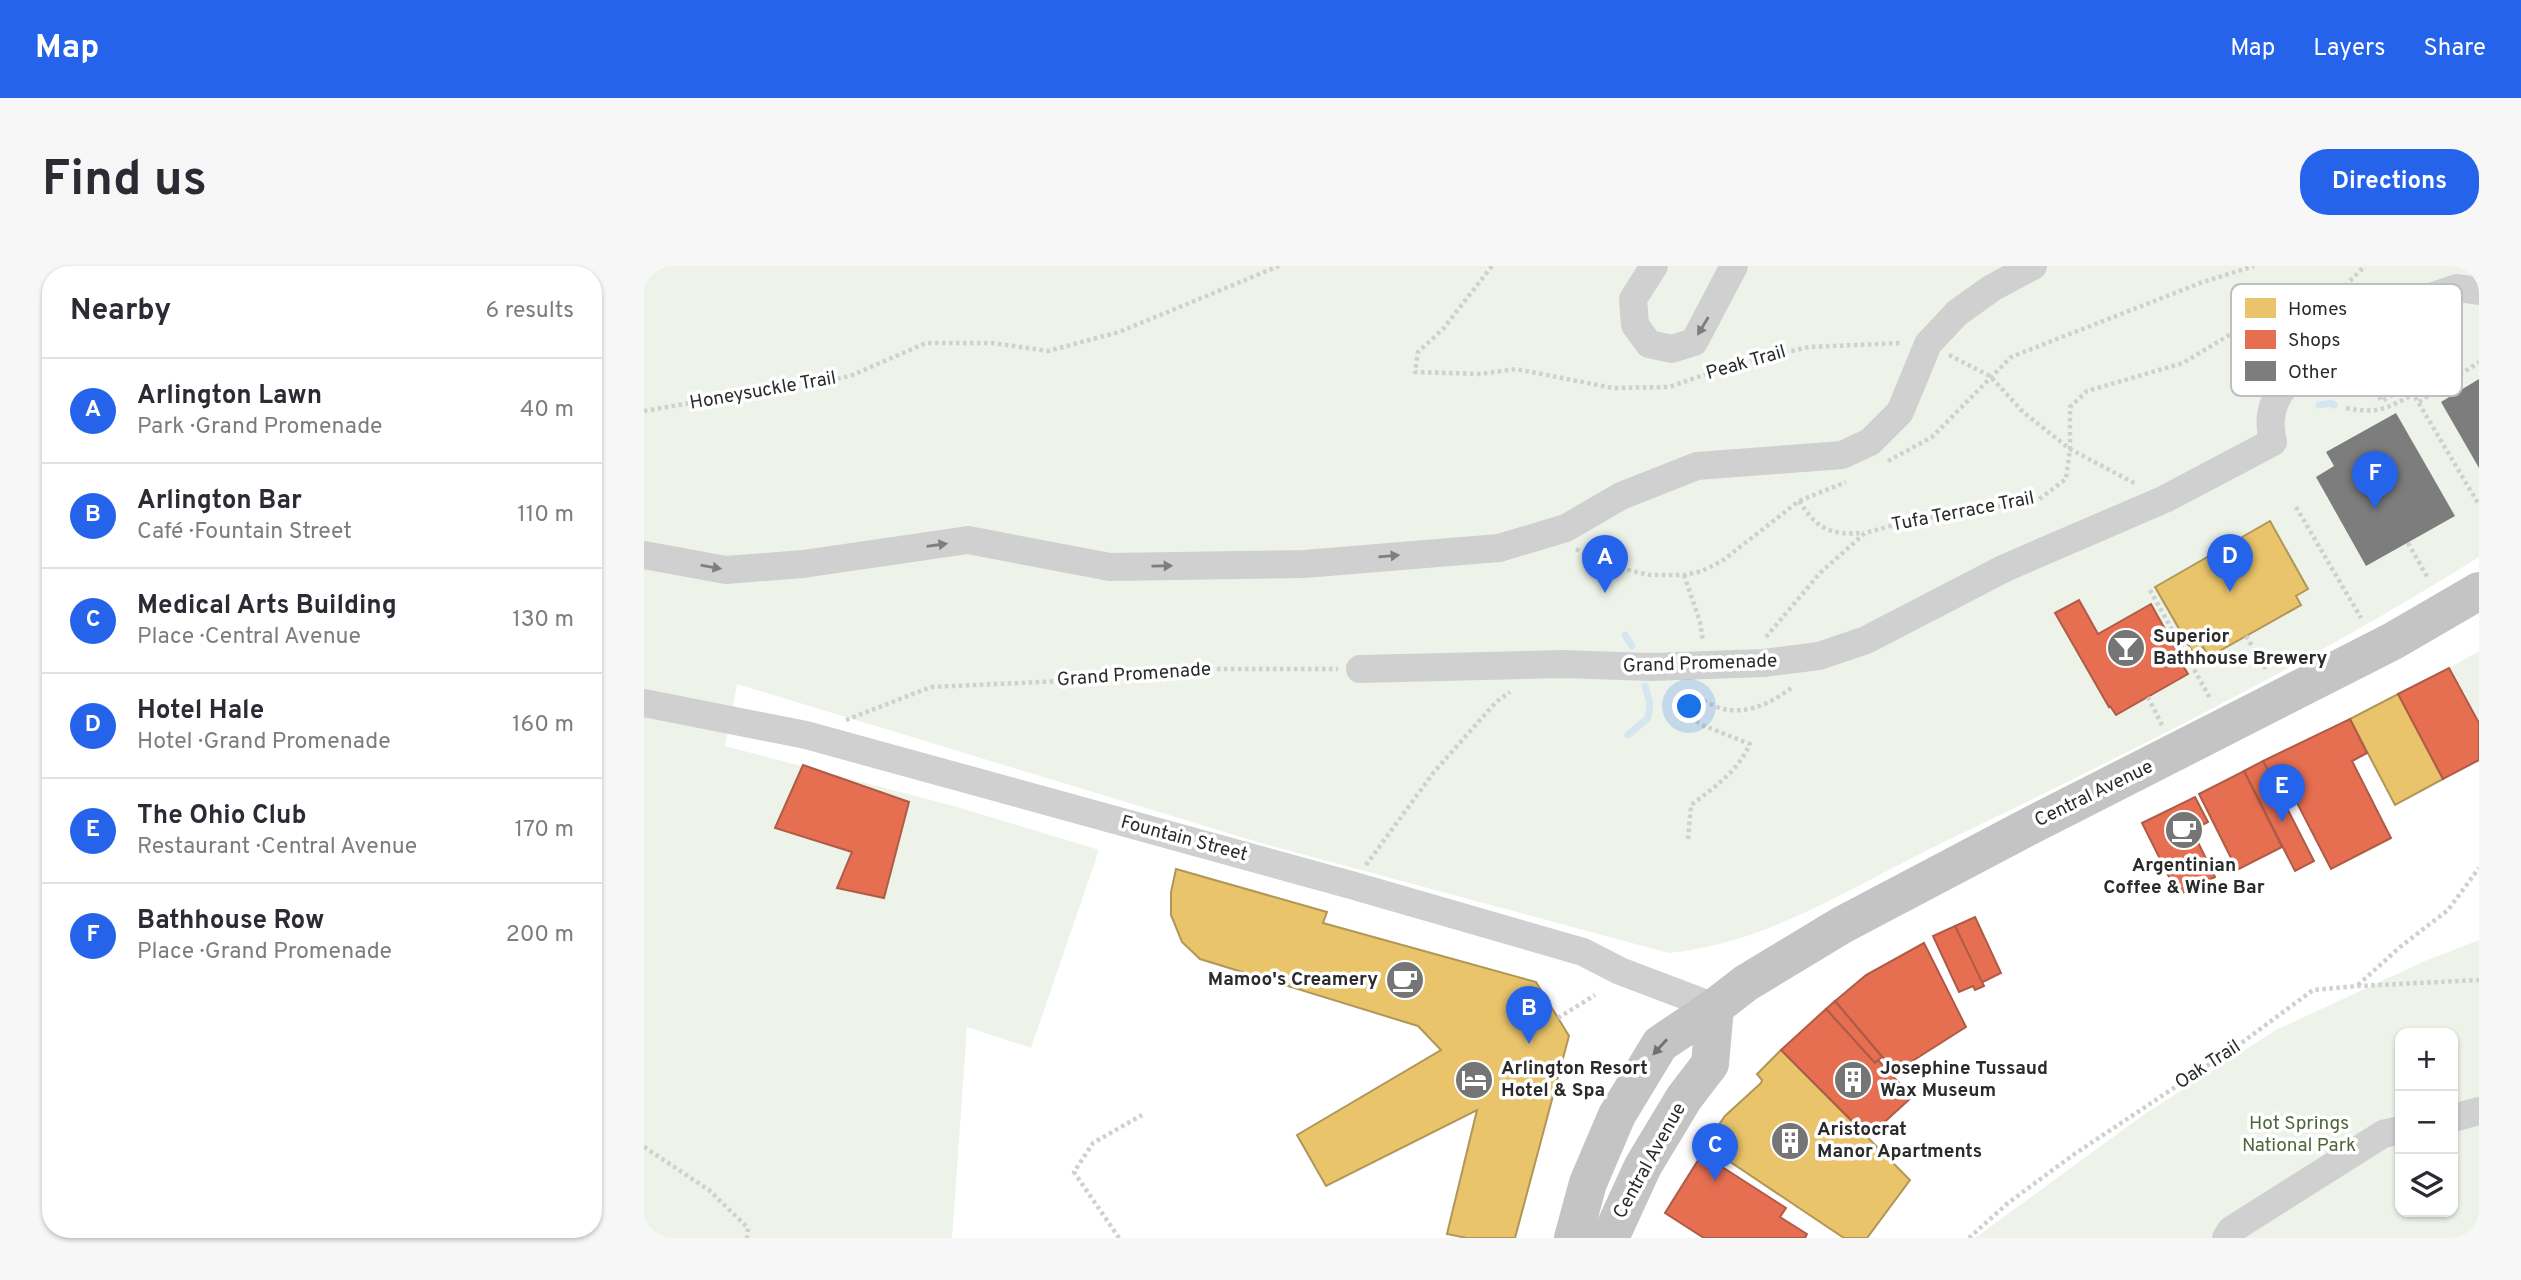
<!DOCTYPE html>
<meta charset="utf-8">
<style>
:root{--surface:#fff;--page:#f7f7f7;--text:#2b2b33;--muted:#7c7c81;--line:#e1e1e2;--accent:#2563eb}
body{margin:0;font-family:Overpass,sans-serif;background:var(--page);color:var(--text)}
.controls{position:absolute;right:21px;bottom:21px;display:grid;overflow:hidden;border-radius:14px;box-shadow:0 2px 5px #0004}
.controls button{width:63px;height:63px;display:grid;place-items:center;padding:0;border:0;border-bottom:2px solid var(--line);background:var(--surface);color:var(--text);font:35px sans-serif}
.you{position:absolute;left:1046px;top:441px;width:24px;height:24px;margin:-18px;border:5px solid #fff;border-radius:50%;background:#1a73e8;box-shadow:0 0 0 10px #1a73e833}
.badge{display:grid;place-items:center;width:46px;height:46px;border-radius:50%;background:var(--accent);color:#fff;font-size:23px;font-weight:700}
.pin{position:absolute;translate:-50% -58px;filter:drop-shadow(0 2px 4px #0008)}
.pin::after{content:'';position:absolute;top:37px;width:24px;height:21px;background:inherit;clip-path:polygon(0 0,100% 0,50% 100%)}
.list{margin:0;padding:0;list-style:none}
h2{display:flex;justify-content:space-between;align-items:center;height:91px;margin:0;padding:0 28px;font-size:30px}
h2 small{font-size:23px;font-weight:400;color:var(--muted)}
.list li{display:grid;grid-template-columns:46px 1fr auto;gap:21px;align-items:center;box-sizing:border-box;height:105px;padding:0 28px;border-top:2px solid var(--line)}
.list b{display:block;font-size:26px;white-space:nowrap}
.list p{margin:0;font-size:23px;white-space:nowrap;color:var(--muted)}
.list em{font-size:23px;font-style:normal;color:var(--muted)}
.icon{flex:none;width:38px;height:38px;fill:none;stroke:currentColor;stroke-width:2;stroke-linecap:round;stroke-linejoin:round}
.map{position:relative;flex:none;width:1835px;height:972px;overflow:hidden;border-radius:28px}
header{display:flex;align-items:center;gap:42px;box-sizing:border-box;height:98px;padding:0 35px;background:var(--accent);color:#fff}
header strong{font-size:33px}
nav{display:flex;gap:38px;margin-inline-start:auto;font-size:24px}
.intro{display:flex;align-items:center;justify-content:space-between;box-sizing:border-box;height:168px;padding:0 42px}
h1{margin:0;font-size:49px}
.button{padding:18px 32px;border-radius:28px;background:var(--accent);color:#fff;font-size:24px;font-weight:700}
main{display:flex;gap:42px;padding:0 42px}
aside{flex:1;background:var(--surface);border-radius:28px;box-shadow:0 2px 5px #0004}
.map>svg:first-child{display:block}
.green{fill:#eef3ea;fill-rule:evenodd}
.homes{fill:#e9c46a;stroke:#b09657;stroke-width:2}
.shops{fill:#e76f51;stroke:#af5b46;stroke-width:2}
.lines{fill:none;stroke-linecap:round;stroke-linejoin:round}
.stream{stroke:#d5e6f1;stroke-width:7}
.building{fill:#7d7d7d}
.path{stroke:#d0d0d0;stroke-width:4.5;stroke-dasharray:3.5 3.5;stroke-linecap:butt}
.street{stroke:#d0d0d0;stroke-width:28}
.primary{stroke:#c4c4c4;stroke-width:38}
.oneway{fill:#7e7e7e}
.oneway2{fill:#707070}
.labels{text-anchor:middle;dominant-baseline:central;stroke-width:7;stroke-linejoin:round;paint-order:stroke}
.street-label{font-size:19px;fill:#2b2b2b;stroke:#fff}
.poi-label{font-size:19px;font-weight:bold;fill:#2b2b2b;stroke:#fff;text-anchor:start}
.park-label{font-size:19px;fill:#4e6739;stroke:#fff}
.key{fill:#fff;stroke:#bfbfbf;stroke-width:2}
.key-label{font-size:19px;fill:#2b2b2b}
</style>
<header>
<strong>Map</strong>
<nav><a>Map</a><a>Layers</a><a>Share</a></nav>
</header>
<div class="intro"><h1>Find us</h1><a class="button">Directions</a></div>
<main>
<aside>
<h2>Nearby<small>6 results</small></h2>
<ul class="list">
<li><span class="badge">A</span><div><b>Arlington Lawn</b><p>Park · Grand Promenade</p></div><em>40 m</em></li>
<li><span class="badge">B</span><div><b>Arlington Bar</b><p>Café · Fountain Street</p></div><em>110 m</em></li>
<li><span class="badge">C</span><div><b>Medical Arts Building</b><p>Place · Central Avenue</p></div><em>130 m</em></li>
<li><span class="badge">D</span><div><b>Hotel Hale</b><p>Hotel · Grand Promenade</p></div><em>160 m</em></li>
<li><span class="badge">E</span><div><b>The Ohio Club</b><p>Restaurant · Central Avenue</p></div><em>170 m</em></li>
<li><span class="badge">F</span><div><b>Bathhouse Row</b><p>Place · Grand Promenade</p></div><em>200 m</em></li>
</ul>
</aside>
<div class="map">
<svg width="1835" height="972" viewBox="0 0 1835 972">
<rect width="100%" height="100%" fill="#fff"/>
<g class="green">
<path d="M0 0H1835V291C1663 399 1480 489 1298 577 1209 620 1125 677 1025 687L617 577 93 418 81 480 313 541 455 584 387 782 323 761 308 972H0Z"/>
<polygon points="1835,385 1835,457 1805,402"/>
<path d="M1835 674V972H1331L1502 847 1632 764 1781 695ZM1756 767H1809V946H1756Z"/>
</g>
<g class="homes">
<polygon points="1626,255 1664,323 1652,330 1657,339 1565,391 1559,381 1549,387 1511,321"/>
<polygon points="1754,428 1799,513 1751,539 1706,453"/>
<polygon points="532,603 683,646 679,657 892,716 925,770 871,972 823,972 803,968 833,844 682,920 653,869 797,784 774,760 556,693 538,676 527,649 527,626"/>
<polygon points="1137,784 1266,914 1223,972 1200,972 1061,879 1081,850 1117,817 1118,814 1113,808"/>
</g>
<g class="shops">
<polygon points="1435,334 1454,368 1507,338 1540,397 1538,398 1544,408 1472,449 1466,440 1465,441 1411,347"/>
<polygon points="1805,402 1835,457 1835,494 1799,513 1754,428"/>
<polygon points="1706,453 1723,487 1708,495 1747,572 1687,603 1648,527 1638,532 1619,495"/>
<polygon points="1619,495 1670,595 1651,605 1600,505"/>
<polygon points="159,499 265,536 240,632 193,622 208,586 131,562"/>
<polygon points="1600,505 1638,581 1593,604 1555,528"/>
<polygon points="1551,531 1564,556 1548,564 1571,611 1534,629 1498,557"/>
<polygon points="1331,651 1357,707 1337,717 1311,660"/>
<polygon points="1311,660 1340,720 1331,724 1329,720 1315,726 1289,670"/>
<polygon points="1280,677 1322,761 1259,801 1260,803 1253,808 1191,735 1222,709"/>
<polygon points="1191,735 1238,791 1231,797 1182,743"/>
<polygon points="1182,743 1231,797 1234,794 1268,831 1224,871 1137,784"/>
<polygon points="1058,888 1142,942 1136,951 1163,968 1161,972 1060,972 1021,947"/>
</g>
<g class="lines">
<g class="stream">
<polyline points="1675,139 1688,137 1690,139"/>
<polyline points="981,369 988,380"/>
<polyline points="984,469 1004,452 1006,437 1001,420"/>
</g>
</g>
<g class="building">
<polygon points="1835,113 1835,202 1797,136"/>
<polygon points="1752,147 1811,250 1722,300 1672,211 1690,200 1682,186"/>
</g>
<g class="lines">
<g class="path">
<polyline points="848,0 799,63 774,86 771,106 837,108 872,103 969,122 1025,121 1091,98 1165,81 1257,77"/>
<polyline points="1712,32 1703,18 1721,0"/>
<path d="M1699 54C1699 39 1710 34 1722 27L1737 31"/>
<polyline points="1742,85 1759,111"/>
<polyline points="1305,89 1346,110 1379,146 1426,183 1492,218"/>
<polygon points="1784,96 1788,105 1738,135 1733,127"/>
<polyline points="1764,119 1835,239"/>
<polyline points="1775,136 1835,96"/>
<path d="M1702 142C1736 148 1740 143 1771 128"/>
<polyline points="0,145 58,135 140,125 206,110 282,77 348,77 404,85 475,66 635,0"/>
<polyline points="1244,195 1288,171 1367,91 1559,16 1610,0"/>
<path d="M1155 235C1174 264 1186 269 1220 267"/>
<polyline points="1652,241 1717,352"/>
<polyline points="1764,277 1784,312"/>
<polyline points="932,283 962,299 1006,309 1040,309 1058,305 1078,295 1155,235 1202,216"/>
<polyline points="1040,309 1056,356 1059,375"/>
<polyline points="1506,324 1567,434"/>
<polyline points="1602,370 1622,403"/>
<polyline points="1122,371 1176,307 1221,267 1265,255 1394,234 1422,213 1426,183 1426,141 1443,125 1539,97 1620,48 1639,45 1675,55 1699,51"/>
<polyline points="1504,431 1518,459"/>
<polyline points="202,454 287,421 441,414 526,403 694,403"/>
<path d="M1044 573 1047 539C1071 521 1093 506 1106 478L1058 459 1032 442V435C1053 429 1054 433 1073 441 1101 451 1128 437 1150 420"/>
<polyline points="722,599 790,506 852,436 866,426"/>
<polyline points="1714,719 1756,681 1804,644 1835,602"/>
<polyline points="914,752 951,729"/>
<polyline points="0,881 65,924 104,962 103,972"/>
<polyline points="475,972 430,906 449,877 498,849"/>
<polyline points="1325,972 1364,937 1429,889 1596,778 1669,724 1714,720 1835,714"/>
</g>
<g class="street">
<polyline points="1010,0 989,33 991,59 1005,78 1028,83 1050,76 1090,0"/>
<polyline points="0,289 82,304 159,298 324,274 466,301 660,298 855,282 922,262 977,230 1053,200 1198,189 1226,176 1256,146 1284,78 1313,47 1348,22 1389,0"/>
<path d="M716 403 918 398 1007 401 1120 397 1175 390 1222 374 1361 302 1521 233 1629 176C1623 152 1628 131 1647 114L1789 30 1813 22 1835 25"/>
<polyline points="0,437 162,469 707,619 939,686 976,705 1071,741"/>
<polyline points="1809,852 1835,845"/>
<polyline points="1582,972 1587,964 1739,868 1756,864"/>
</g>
<g class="primary">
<polyline points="929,972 944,917 973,849 1016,778 1071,741 1102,717 1198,659 1382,562 1749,375 1835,325"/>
<polyline points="966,972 999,900 1040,832 1066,798 1071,741"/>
</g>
</g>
<defs><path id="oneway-solid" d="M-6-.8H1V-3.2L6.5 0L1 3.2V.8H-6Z" transform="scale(1.75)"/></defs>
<g class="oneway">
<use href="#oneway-solid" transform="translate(1059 60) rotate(121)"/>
<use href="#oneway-solid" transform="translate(293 279) rotate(-8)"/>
<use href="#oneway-solid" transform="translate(745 290) rotate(-5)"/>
<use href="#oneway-solid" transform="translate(518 300) rotate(-1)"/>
<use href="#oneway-solid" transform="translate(67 301) rotate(10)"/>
</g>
<use class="oneway2" href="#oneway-solid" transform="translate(1016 781) rotate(132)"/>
<defs>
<symbol id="bar-disc" viewBox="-11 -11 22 22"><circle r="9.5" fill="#757575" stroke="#fff"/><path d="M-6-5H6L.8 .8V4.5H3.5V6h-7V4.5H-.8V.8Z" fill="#fff"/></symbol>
<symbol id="cafe-disc" viewBox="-11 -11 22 22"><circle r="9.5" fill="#757575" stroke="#fff"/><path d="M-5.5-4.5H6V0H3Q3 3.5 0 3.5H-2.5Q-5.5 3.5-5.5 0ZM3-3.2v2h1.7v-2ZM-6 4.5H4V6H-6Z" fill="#fff"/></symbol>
<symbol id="hotel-disc" viewBox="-11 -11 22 22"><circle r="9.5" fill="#757575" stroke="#fff"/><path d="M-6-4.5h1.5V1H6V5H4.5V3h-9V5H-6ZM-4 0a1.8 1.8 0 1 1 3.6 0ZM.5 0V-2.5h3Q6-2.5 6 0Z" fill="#fff"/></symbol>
<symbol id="building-disc" viewBox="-11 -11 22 22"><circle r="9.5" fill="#757575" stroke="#fff"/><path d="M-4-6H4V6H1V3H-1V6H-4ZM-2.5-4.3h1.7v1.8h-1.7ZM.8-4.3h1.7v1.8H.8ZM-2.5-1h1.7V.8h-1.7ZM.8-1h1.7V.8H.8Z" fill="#fff"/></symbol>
</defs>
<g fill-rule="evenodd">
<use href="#bar-disc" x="1460" y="360" width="44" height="44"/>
<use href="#cafe-disc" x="1518" y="542" width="44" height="44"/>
<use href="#cafe-disc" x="739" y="692" width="44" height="44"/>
<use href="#hotel-disc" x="808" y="792" width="44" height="44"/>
<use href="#building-disc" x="1187" y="792" width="44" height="44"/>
<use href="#building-disc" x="1124" y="853" width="44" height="44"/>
</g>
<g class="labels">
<g class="street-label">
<text transform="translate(1102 97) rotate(-16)">Peak Trail</text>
<text transform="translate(119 125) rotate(-10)">Honeysuckle Trail</text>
<text transform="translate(1319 246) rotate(-11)">Tufa Terrace Trail</text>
<text transform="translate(1056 398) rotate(-2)">Grand Promenade</text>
<text transform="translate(490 409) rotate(-4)">Grand Promenade</text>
<text transform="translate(1450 528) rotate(-26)">Central Avenue</text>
<text transform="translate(540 573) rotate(15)">Fountain Street</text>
<text transform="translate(1564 799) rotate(-33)">Oak Trail</text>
<text transform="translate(1006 895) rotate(-61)">Central Avenue</text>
</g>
<g class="poi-label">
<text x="1509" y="371">Superior<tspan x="1509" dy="22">Bathhouse Brewery</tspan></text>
<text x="1540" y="600" text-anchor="middle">Argentinian<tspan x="1540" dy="22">Coffee &amp; Wine Bar</tspan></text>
<text x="734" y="714" text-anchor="end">Mamoo's Creamery</text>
<text x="857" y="803">Arlington Resort<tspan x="857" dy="22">Hotel &amp; Spa</tspan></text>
<text x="1236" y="803">Josephine Tussaud<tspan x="1236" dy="22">Wax Museum</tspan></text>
<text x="1173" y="864">Aristocrat<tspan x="1173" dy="22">Manor Apartments</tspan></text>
</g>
<g class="park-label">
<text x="1655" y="858">Hot Springs<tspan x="1655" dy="22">National Park</tspan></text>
</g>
</g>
<rect x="1587" y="18" width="231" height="112" rx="10" class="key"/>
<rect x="1601" y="32" width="31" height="20" fill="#e9c46a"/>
<rect x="1601" y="64" width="31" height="19" fill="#e76f51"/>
<rect x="1601" y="95" width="31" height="20" fill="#7d7d7d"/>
<g class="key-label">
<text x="1644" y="49">Homes</text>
<text x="1644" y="80">Shops</text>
<text x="1644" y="112">Other</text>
</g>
</svg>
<div class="controls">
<button>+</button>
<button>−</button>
<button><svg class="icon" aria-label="layers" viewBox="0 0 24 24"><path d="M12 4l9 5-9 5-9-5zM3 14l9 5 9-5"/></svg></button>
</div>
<div class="you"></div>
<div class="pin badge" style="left:961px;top:327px">A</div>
<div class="pin badge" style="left:885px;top:778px">B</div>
<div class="pin badge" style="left:1071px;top:915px">C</div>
<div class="pin badge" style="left:1586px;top:326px">D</div>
<div class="pin badge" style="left:1638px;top:556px">E</div>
<div class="pin badge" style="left:1731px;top:243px">F</div>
</div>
</main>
